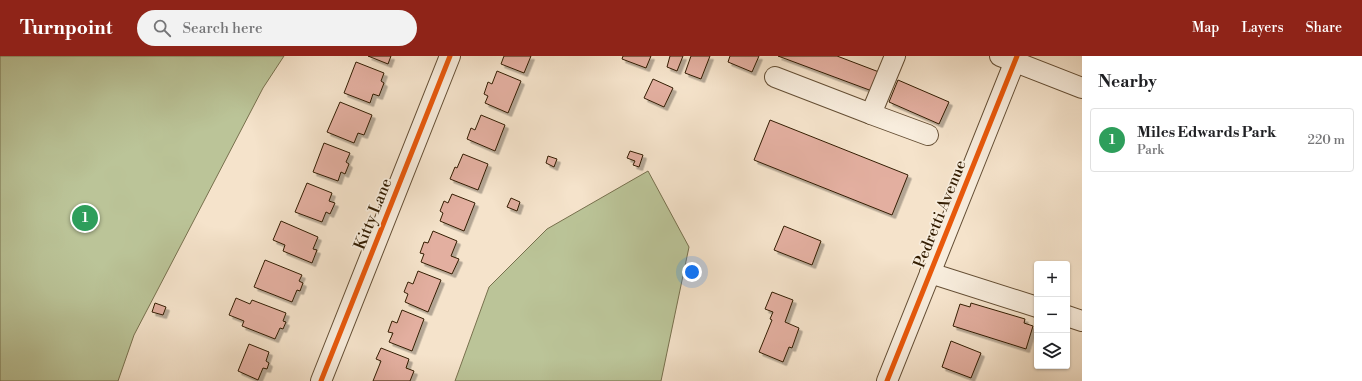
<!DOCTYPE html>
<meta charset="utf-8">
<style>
:root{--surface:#fff;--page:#f2f2f2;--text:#202124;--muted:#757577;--line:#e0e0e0;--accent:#8f2418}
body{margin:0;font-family:"Libre Bodoni",serif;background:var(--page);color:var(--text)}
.controls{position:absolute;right:12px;bottom:12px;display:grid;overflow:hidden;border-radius:4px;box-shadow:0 1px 3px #0004}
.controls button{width:36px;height:36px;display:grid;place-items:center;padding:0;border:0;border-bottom:1px solid var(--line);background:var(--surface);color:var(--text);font:20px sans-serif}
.you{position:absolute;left:692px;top:216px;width:14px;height:14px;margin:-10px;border:3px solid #fff;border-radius:50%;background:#1a73e8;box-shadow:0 0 0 6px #1a73e833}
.badge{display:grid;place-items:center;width:26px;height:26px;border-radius:50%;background:var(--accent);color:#fff;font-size:13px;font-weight:700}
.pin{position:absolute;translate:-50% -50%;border:2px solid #fff;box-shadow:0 1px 4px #0006}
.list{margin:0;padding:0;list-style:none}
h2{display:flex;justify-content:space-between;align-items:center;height:52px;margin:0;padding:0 16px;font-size:17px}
h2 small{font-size:13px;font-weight:400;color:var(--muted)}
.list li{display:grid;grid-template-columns:26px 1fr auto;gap:12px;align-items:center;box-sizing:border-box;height:64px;margin:0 8px 8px;padding:0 8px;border:1px solid var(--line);border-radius:4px}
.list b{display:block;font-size:15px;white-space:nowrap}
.list p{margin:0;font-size:13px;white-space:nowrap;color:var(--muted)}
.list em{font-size:13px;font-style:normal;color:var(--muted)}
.icon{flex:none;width:22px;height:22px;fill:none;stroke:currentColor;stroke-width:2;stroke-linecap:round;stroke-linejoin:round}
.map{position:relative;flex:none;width:1082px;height:325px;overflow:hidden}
header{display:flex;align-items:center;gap:24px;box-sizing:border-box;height:56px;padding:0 20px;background:var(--accent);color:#fff}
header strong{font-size:19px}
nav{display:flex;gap:22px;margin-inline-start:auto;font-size:14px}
.search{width:280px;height:36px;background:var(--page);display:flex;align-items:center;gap:10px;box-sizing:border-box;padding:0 14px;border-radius:22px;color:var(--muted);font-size:15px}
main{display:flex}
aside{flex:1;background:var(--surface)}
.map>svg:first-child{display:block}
.green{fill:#bbc498;stroke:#77704d}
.building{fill:#e3afa0;stroke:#331d02;filter:url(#shadow)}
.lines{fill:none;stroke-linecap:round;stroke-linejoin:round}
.minor-casing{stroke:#644e34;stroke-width:22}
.minor{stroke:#f8eddd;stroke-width:20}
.cycleway-casing{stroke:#f8eddd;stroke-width:8}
.cycleway{stroke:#e8590c;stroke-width:5}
.labels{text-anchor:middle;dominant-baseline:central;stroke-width:3.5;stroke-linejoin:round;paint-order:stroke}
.street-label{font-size:16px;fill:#331d02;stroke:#f8eddd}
</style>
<header>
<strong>Turnpoint</strong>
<div class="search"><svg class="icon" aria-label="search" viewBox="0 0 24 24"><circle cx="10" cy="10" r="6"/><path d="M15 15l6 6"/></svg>Search here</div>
<nav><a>Map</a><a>Layers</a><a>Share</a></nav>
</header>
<main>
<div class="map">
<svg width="1082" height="325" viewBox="0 0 1082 325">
<defs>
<filter id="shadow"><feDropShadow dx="3.5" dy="3.5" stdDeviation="0" flood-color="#0004"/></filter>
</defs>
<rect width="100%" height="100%" fill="#f5e3cb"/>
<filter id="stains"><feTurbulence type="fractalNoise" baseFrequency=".005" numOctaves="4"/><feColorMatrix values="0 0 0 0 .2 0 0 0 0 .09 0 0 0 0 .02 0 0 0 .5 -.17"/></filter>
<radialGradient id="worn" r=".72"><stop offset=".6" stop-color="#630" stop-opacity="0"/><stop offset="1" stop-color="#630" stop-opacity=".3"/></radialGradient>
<g class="green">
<polygon points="0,0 284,0 263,32 134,279 118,325 0,325"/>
<polygon points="648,115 689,191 661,325 455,325 489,231 547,173"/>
</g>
<g class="building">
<polygon points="368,0 391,0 388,8"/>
<polygon points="504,0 531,0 524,17 501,8"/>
<polygon points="623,0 651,0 646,12 622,3"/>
<polygon points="670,0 683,0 677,15 667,11"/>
<polygon points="691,0 710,0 701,23 685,17"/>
<polygon points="730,0 759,0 752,16 728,6"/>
<polygon points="778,0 837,0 879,16 872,35"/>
<polygon points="356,6 384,17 381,25 384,27 379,40 373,38 370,47 344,37"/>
<polygon points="497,15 521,25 508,57 485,47 488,40 484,38 488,26 492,28"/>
<polygon points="653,23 673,32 664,51 644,42"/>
<polygon points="898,24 949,46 939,68 889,46"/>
<polygon points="340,46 372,59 364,79 358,77 354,87 327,76"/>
<polygon points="481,59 505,69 495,95 467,83 471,72 475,74"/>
<polygon points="770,64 908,119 892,159 754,104"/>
<polygon points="324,87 350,97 346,106 349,108 345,118 341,116 338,125 313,116"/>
<polygon points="630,95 643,99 639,111 633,109 635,105 627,102"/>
<polygon points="463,98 488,108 478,134 450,123 455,111 457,112"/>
<polygon points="548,100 557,103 554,111 546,107"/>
<polygon points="307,127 332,137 329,145 335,147 330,158 326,156 322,166 295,156"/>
<polygon points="452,138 475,147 464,175 440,165 443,157 440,155 444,145 448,147"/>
<polygon points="511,142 520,146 517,155 507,151"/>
<polygon points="281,165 318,181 313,193 317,194 312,207 283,195 285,189 273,184"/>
<polygon points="784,170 821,185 812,209 774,194"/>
<polygon points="433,175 457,185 451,200 459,203 452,218 421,206 424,198 420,197 424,186 428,187"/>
<polygon points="265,204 302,219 299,225 303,227 300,235 297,234 292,246 254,231"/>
<polygon points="418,215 441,224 428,256 405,246 408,238 404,236 408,226 413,228"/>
<polygon points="772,236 793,244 785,266 799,272 792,292 789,291 783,306 759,296 772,264 770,263 773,256 765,253"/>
<polygon points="236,242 250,248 252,244 286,257 283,265 286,266 283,273 280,272 275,283 242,270 244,265 229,259"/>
<polygon points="155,247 166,251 163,259 152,256"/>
<polygon points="971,247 1025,263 1024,267 1033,270 1026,293 953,270 960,248 970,251"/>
<polygon points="402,254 424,263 412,295 389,286 393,277 388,276 392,265 397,267"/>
<polygon points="951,285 981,297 971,322 942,311"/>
<polygon points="249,288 269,296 266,305 269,307 267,313 263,312 258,324 238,315"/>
<polygon points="381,292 409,303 406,312 414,315 410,325 373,325 381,305 376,303"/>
</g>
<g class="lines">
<defs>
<g id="minor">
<polyline points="1000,0 1082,32"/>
<polyline points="775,21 871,58 895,0"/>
<polyline points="871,58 928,79"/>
<polyline points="930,217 1037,251"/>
<polyline points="1067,260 1082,265"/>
<polyline points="321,325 450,0"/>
<polyline points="887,325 1017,0"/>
</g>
</defs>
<use href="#minor" class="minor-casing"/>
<use href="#minor" class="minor"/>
<defs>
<g id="cycleway">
<polyline points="321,325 450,0"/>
<polyline points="887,325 1017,0"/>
</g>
</defs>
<use href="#cycleway" class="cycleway-casing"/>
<use href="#cycleway" class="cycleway"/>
</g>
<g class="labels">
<g class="street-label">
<text transform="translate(373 158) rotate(-68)">Kitty Lane</text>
<text transform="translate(940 158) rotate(-68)">Pedretti Avenue</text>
</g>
</g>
<rect width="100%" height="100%" filter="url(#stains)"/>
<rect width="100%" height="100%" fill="url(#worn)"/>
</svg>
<div class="controls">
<button>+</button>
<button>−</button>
<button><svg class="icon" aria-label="layers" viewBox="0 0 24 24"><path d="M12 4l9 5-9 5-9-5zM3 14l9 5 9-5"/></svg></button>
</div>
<div class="you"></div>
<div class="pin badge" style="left:85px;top:162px;background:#2e9e5b">1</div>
</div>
<aside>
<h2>Nearby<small></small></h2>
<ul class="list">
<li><span class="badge" style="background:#2e9e5b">1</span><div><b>Miles Edwards Park</b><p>Park</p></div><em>220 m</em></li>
</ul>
</aside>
</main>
